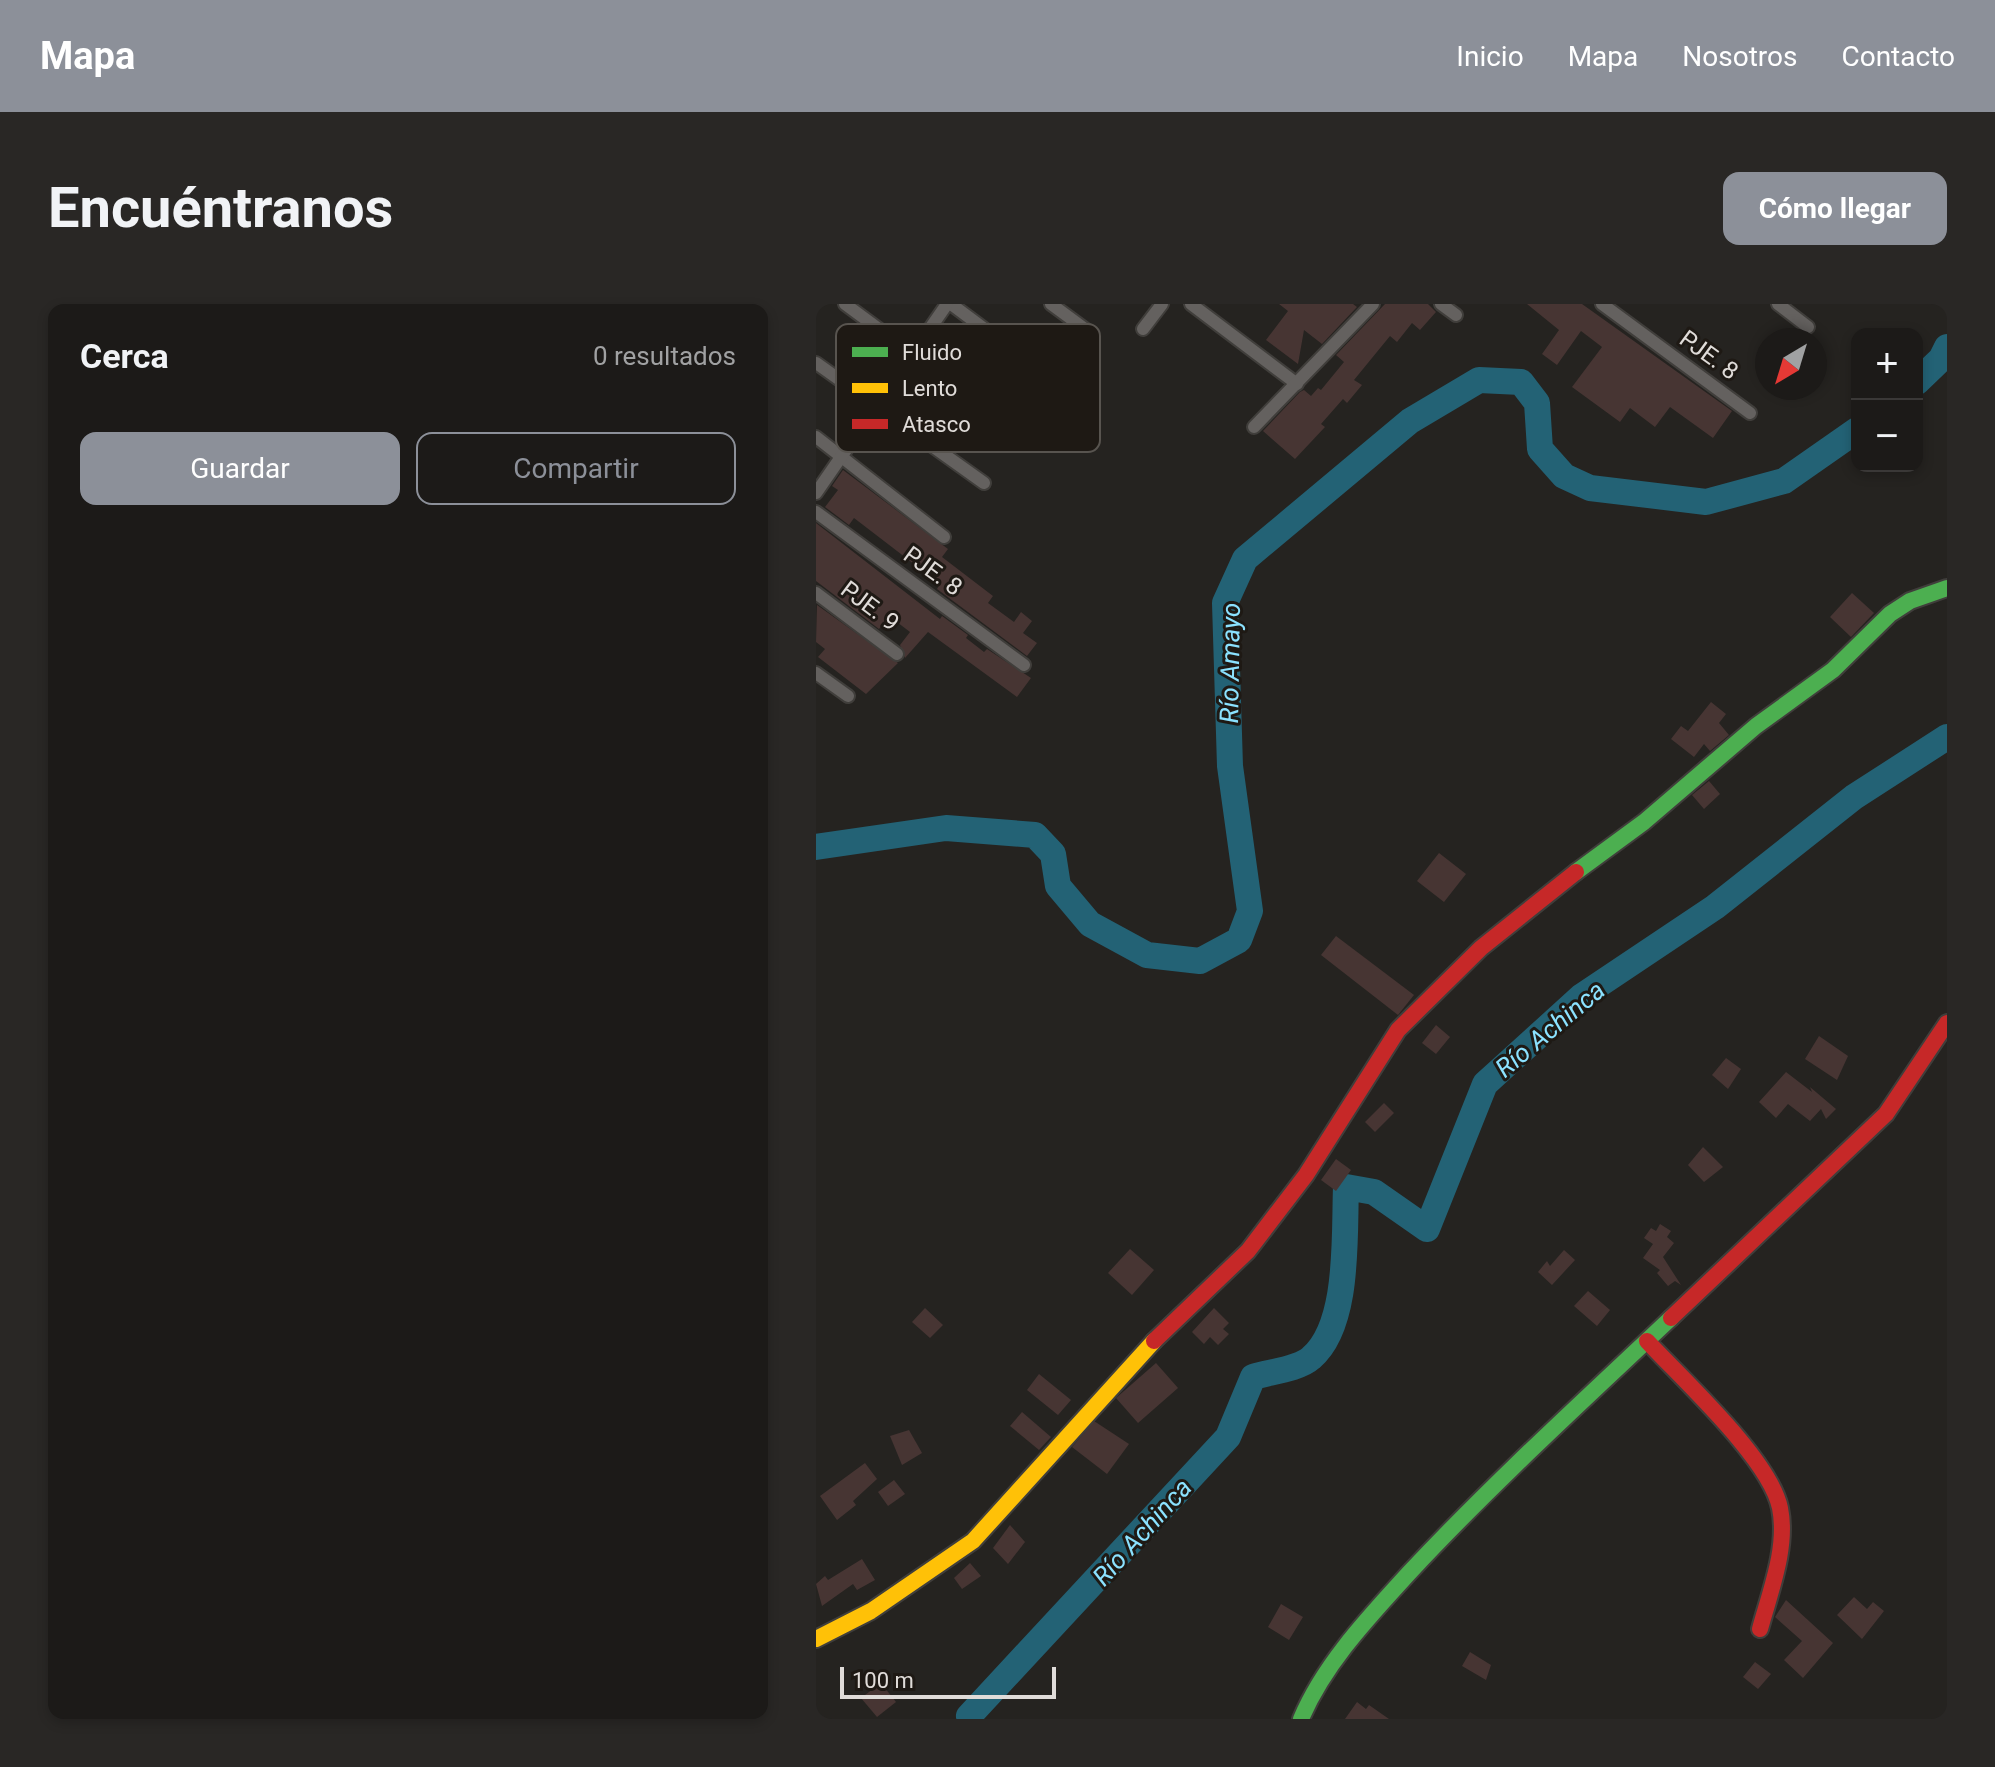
<!DOCTYPE html>
<html lang="es">
<meta charset="utf-8">
<style>
:root{--surface:#1c1a18;--page:#292725;--text:#f1f3f6;--muted:#a0a1a2;--line:#3a3837;--accent:#8c9099}
body{margin:0;font-family:Roboto,sans-serif;background:var(--page);color:var(--text)}
.controls{position:absolute;right:24px;top:24px;display:grid;overflow:hidden;border-radius:16px;box-shadow:0 4px 12px #0003}
.controls button{width:72px;height:72px;display:grid;place-items:center;padding:0;border:0;border-bottom:2px solid var(--line);background:var(--surface);color:var(--text);font:40px sans-serif}
.compass{position:absolute;left:939px;top:24px;width:72px;height:72px;border-radius:50%;background:var(--surface);box-shadow:0 4px 12px #0003;rotate:218deg}
.scale{position:absolute;left:24px;bottom:20px;width:216px;box-sizing:border-box;padding-left:8px;border:4px solid #e0dcd9;border-top:0;font-size:22px;line-height:28px;white-space:nowrap;color:#e0dcd9;-webkit-text-stroke:6px #1e1914;paint-order:stroke}
.list{margin:0;padding:0;list-style:none}
h2{display:flex;justify-content:space-between;align-items:center;height:104px;margin:0;padding:0 32px;font-size:34px}
h2 small{font-size:26px;font-weight:400;color:var(--muted)}
.actions{display:flex;gap:16px;padding:24px 32px}
.actions a{flex:1;padding:18px 0;border:2px solid var(--accent);border-radius:16px;text-align:center;font-size:28px;color:var(--accent)}
.actions .main{background:var(--accent);color:#fff}
.map{position:relative;flex:none;width:1131px;height:1415px;overflow:hidden;border-radius:16px}
header{display:flex;align-items:center;gap:48px;box-sizing:border-box;height:112px;padding:0 40px;background:var(--accent);color:#fff}
header strong{font-size:38px}
nav{display:flex;gap:44px;margin-inline-start:auto;font-size:28px}
.intro{display:flex;align-items:center;justify-content:space-between;box-sizing:border-box;height:192px;padding:0 48px}
h1{margin:0;font-size:56px}
.button{padding:20px 36px;border-radius:16px;background:var(--accent);color:#fff;font-size:28px;font-weight:700}
main{display:flex;gap:48px;padding:0 48px}
aside{flex:1;background:var(--surface);border-radius:16px;box-shadow:0 4px 12px #0003}
.map>svg:first-child{display:block}
.lines{fill:none;stroke-linecap:round;stroke-linejoin:round}
.river{stroke:#236275;stroke-width:26}
.building{fill:#473533}
.street-casing{stroke:#403e3b;stroke-width:16}
.fast-casing{stroke:#403e3b;stroke-width:20}
.slow-casing{stroke:#403e3b;stroke-width:20}
.jam-casing{stroke:#403e3b;stroke-width:20}
.street{stroke:#64615f;stroke-width:12}
.fast{stroke:#4caf50;stroke-width:16}
.slow{stroke:#ffc107;stroke-width:16}
.jam{stroke:#c62828;stroke-width:16}
.labels{text-anchor:middle;dominant-baseline:central;stroke-width:6;stroke-linejoin:round;paint-order:stroke}
.street-label{font-size:24px;fill:#e0dcd9;stroke:#1e1914}
.water-label{font-size:26px;font-style:italic;fill:#8be2ff;stroke:#1e1914}
.key{fill:#1e1914;stroke:#58544f;stroke-width:2}
.key-label{font-size:22px;fill:#e0dcd9}
</style>
<header>
<strong>Mapa</strong>
<nav><a>Inicio</a><a>Mapa</a><a>Nosotros</a><a>Contacto</a></nav>
</header>
<div class="intro"><h1>Encuéntranos</h1><a class="button">Cómo llegar</a></div>
<main>
<aside>
<h2>Cerca<small>0 resultados</small></h2>
<ul class="list">
</ul>
<div class="actions"><a class="main">Guardar</a><a>Compartir</a></div>
</aside>
<div class="map">
<svg width="1131" height="1415" viewBox="0 0 1131 1415">
<rect width="100%" height="100%" fill="#252320"/>
<g class="lines">
<g class="river">
<polyline points="1101,78 1125,55 1131,43"/>
<polyline points="0,543 130,524 219,531 237,550 242,582 274,620 331,651 384,657 423,636 434,607 414,462 409,299 429,255 594,117 663,76 705,78 721,99 724,145 748,172 774,184 890,198 968,177 1041,126"/>
<path d="M154 1415 153 1412 412 1133 437 1073C453 1068 483 1065 495 1054 534 1021 528 931 530 883L558 888 611 925 669 780 766 692 899 603 1038 493 1131 433"/>
</g>
</g>
<g class="building">
<polygon points="463,0 537,0 541,3 506,40 488,26 482,60 450,36 472,7"/>
<polygon points="569,0 612,0 620,8 604,26 596,19 581,38 574,32 538,76 546,81 531,99 527,95 505,120 509,123 479,155 447,127 484,88 488,86 495,92 502,84 505,86 528,58 520,51"/>
<polygon points="711,0 766,0 916,107 897,134 854,103 839,123 814,104 804,118 756,83 786,43 765,27 741,61 726,50 743,26"/>
<polygon points="27,166 132,245 126,253 177,292 172,299 198,318 205,308 216,317 207,329 221,339 211,352 121,285 124,280 38,214 33,221 9,203 22,186 16,182"/>
<polygon points="0,219 124,315 126,312 152,331 150,334 168,348 171,345 215,374 201,393 112,328 89,354 84,341 94,328 73,312 63,325 0,277"/>
<polygon points="1036,289 1058,309 1035,333 1014,313"/>
<polygon points="1,301 82,359 50,390 2,353 9,345 0,338"/>
<polygon points="895,398 910,410 903,419 913,431 894,447 888,440 878,453 855,435 865,422 872,427"/>
<polygon points="893,477 904,490 888,505 876,491"/>
<polygon points="623,549 650,570 628,598 601,577"/>
<polygon points="520,632 598,691 582,711 505,651"/>
<polygon points="620,721 634,733 620,750 606,739"/>
<polygon points="1003,732 1032,752 1021,776 989,755"/>
<polygon points="910,754 925,765 912,785 896,771"/>
<polygon points="970,768 996,788 994,783 1020,805 1010,815 1005,805 994,817 972,800 960,814 943,798"/>
<polygon points="568,799 578,809 559,828 549,818"/>
<polygon points="887,843 907,863 888,878 872,861"/>
<polygon points="520,855 535,866 520,887 505,876"/>
<polygon points="844,920 855,927 851,933 858,939 847,953 865,981 859,977 852,982 841,969 844,966 827,954 837,940 828,934 835,924 840,927"/>
<polygon points="314,945 338,966 316,991 292,969"/>
<polygon points="748,946 759,956 736,981 722,968 731,957 734,962"/>
<polygon points="772,987 794,1006 781,1022 758,1002"/>
<polygon points="109,1004 127,1021 114,1034 96,1018"/>
<polygon points="398,1004 413,1019 407,1025 413,1030 402,1041 394,1033 388,1040 376,1028"/>
<polygon points="340,1059 362,1084 322,1119 300,1094"/>
<polygon points="223,1070 255,1096 242,1111 211,1086"/>
<polygon points="206,1108 235,1133 223,1146 194,1122"/>
<polygon points="278,1117 313,1140 291,1170 256,1143"/>
<polygon points="93,1126 106,1149 86,1161 74,1132"/>
<polygon points="49,1159 61,1175 37,1197 40,1201 21,1216 4,1192"/>
<polygon points="78,1176 89,1190 72,1202 62,1188"/>
<polygon points="194,1221 209,1238 192,1260 177,1244"/>
<polygon points="46,1255 59,1276 41,1286 37,1280 6,1302 0,1280 9,1272 12,1276"/>
<polygon points="154,1259 165,1272 146,1285 138,1274"/>
<polygon points="1038,1293 1051,1305 1057,1298 1068,1307 1046,1335 1021,1311"/>
<polygon points="970,1296 1017,1339 987,1374 968,1356 986,1337 959,1313"/>
<polygon points="465,1300 487,1313 473,1336 452,1323"/>
<polygon points="654,1348 675,1361 670,1376 646,1362"/>
<polygon points="939,1358 955,1370 942,1385 927,1373"/>
<polygon points="65,1379 80,1398 61,1413 45,1394"/>
<polygon points="541,1398 550,1405 553,1401 573,1415 529,1415"/>
</g>
<g class="lines">
<defs>
<g id="street">
<polyline points="29,0 198,125"/>
<polyline points="135,0 233,73"/>
<polyline points="235,0 273,28"/>
<polyline points="375,0 481,80"/>
<polyline points="625,0 640,11"/>
<polyline points="786,0 934,109"/>
<polyline points="962,0 992,23"/>
<polyline points="327,25 346,0"/>
<polyline points="0,59 168,179"/>
<polyline points="438,123 557,0"/>
<polyline points="0,133 128,233"/>
<polyline points="0,189 131,0"/>
<polyline points="0,208 208,361"/>
<polyline points="0,289 81,350"/>
<polyline points="0,369 32,392"/>
</g>
<g id="fast">
<polyline points="760,568 828,518 940,422 1017,366 1074,310 1094,297 1131,284"/>
<path d="M485 1415C508 1360 553 1313 593 1269 676 1180 766 1098 855 1014"/>
</g>
<polyline id="slow" points="0,1335 55,1307 157,1237 338,1037"/>
<g id="jam">
<polyline points="855,1014 1070,810 1131,719"/>
<polyline points="338,1037 432,947 490,871 582,726 665,644 760,568"/>
<path d="M831 1037C866 1075 954 1155 964 1204 972 1243 954 1288 944 1325"/>
</g>
</defs>
<use href="#street" class="street-casing"/>
<use href="#fast" class="fast-casing"/>
<use href="#slow" class="slow-casing"/>
<use href="#jam" class="jam-casing"/>
<use href="#street" class="street"/>
<use href="#fast" class="fast"/>
<use href="#slow" class="slow"/>
<use href="#jam" class="jam"/>
</g>
<g class="labels">
<g class="street-label">
<text transform="translate(893 51) rotate(36)">PJE. 8</text>
<text transform="translate(117 267) rotate(36)">PJE. 8</text>
<text transform="translate(54 302) rotate(37)">PJE. 9</text>
</g>
<g class="water-label">
<text transform="translate(414 359) rotate(-89)">Río Amayo</text>
<text transform="translate(734 725) rotate(-40)">Río Achinca</text>
<text transform="translate(326 1228) rotate(-48)">Río Achinca</text>
</g>
</g>
<rect x="20" y="20" width="264" height="128" rx="12" class="key"/>
<rect x="36" y="43" width="36" height="10" fill="#4caf50"/>
<rect x="36" y="79" width="36" height="10" fill="#ffc107"/>
<rect x="36" y="115" width="36" height="10" fill="#c62828"/>
<g class="key-label">
<text x="86" y="56">Fluido</text>
<text x="86" y="92">Lento</text>
<text x="86" y="128">Atasco</text>
</g>
</svg>
<div class="controls">
<button>+</button>
<button>−</button>
</div>
<svg class="compass" viewBox="-18 -18 36 36"><path d="M0-13l5 13h-10z" fill="#e53935"/><path d="M0 13l5-13h-10z" fill="#a0a1a2"/></svg>
<div class="scale">100 m</div>
</div>
</main>
